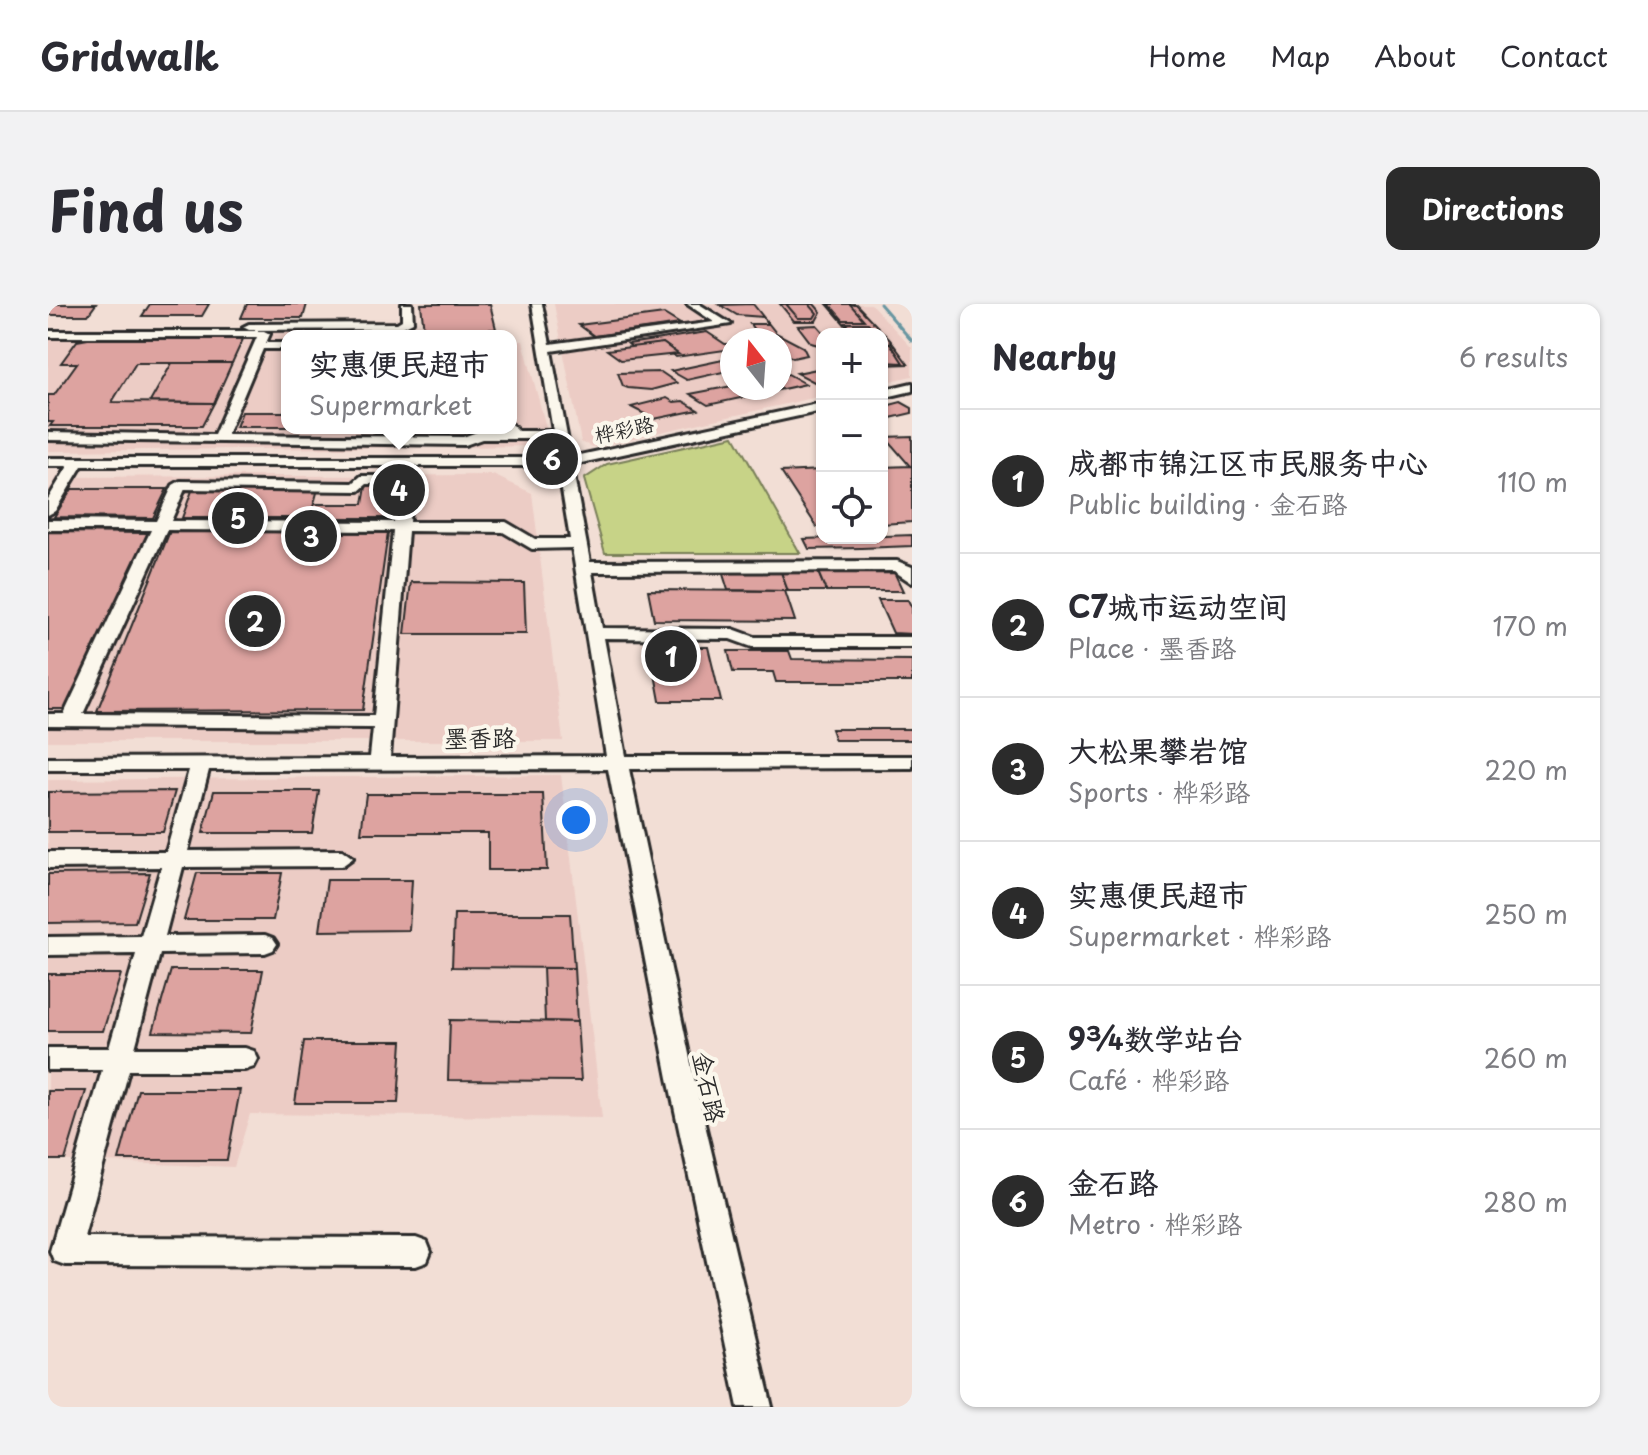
<!DOCTYPE html>
<meta charset="utf-8">
<style>
:root{--surface:#fff;--page:#f2f2f3;--text:#2b2b33;--muted:#7c7c81;--line:#e1e1e2;--accent:#2b2b2b}
body{margin:0;font-family:"Playpen Sans","LXGW WenKai TC",sans-serif;background:var(--page);color:var(--text)}
.controls{position:absolute;right:24px;top:24px;display:grid;overflow:hidden;border-radius:16px;box-shadow:0 2px 6px #0004}
.controls button{width:72px;height:72px;display:grid;place-items:center;padding:0;border:0;border-bottom:2px solid var(--line);background:var(--surface);color:var(--text);font:40px sans-serif}
.compass{position:absolute;left:672px;top:24px;width:72px;height:72px;border-radius:50%;background:var(--surface);box-shadow:0 2px 6px #0004;rotate:343deg}
.you{position:absolute;left:528px;top:516px;width:28px;height:28px;margin:-20px;border:6px solid #fff;border-radius:50%;background:#1a73e8;box-shadow:0 0 0 12px #1a73e833}
.badge{display:grid;place-items:center;width:52px;height:52px;border-radius:50%;background:var(--accent);color:#fff;font-size:26px;font-weight:700}
.pin{position:absolute;translate:-50% -50%;border:4px solid #fff;box-shadow:0 2px 8px #0006}
.popup{position:absolute;left:233px;top:26px;width:236px;height:104px;box-sizing:border-box;display:grid;place-content:center;border-radius:16px;background:var(--surface);filter:drop-shadow(0 2px 6px #0005);font-size:26px;white-space:nowrap;color:var(--muted)}
.popup b{font-size:30px;color:var(--text)}
.popup::after{content:'';position:absolute;left:50%;top:100%;margin-left:-16px;border:16px solid transparent;border-top-color:var(--surface)}
.list{margin:0;padding:0;list-style:none}
h2{display:flex;justify-content:space-between;align-items:center;height:104px;margin:0;padding:0 32px;font-size:34px}
h2 small{font-size:26px;font-weight:400;color:var(--muted)}
.list li{display:grid;grid-template-columns:52px 1fr auto;gap:24px;align-items:center;box-sizing:border-box;height:144px;padding:0 32px;border-top:2px solid var(--line)}
.list b{display:block;font-size:30px;white-space:nowrap}
.list p{margin:0;font-size:26px;white-space:nowrap;color:var(--muted)}
.list em{font-size:26px;font-style:normal;color:var(--muted)}
.icon{flex:none;width:44px;height:44px;fill:none;stroke:currentColor;stroke-width:2;stroke-linecap:round;stroke-linejoin:round}
.map{position:relative;flex:none;width:864px;height:1103px;overflow:hidden;border-radius:16px}
header{display:flex;align-items:center;gap:48px;box-sizing:border-box;height:112px;padding:0 40px;background:var(--surface);border-bottom:2px solid var(--line)}
header strong{font-size:38px}
nav{display:flex;gap:44px;margin-inline-start:auto;font-size:28px}
.intro{display:flex;align-items:center;justify-content:space-between;box-sizing:border-box;height:192px;padding:0 48px}
h1{margin:0;font-size:56px}
.button{padding:20px 36px;border-radius:16px;background:var(--accent);color:#fff;font-size:28px;font-weight:700}
main{display:flex;gap:48px;padding:0 48px}
aside{flex:1;background:var(--surface);border-radius:16px;box-shadow:0 2px 6px #0004}
.map>svg:first-child{display:block}
.built{fill:#ecccc5;fill-rule:evenodd}
.green{fill:#c7d387;stroke:#797f59;stroke-width:2}
.lines{fill:none;stroke-linecap:round;stroke-linejoin:round}
.stream{stroke:#6896a1;stroke-width:3}
.building{fill:#dda3a0;stroke:#2b2b2b;stroke-width:2}
.minor-casing{stroke:#2b2b2b;stroke-width:6}
.minor{fill:#fbf7ec;fill-rule:evenodd}
.labels{text-anchor:middle;dominant-baseline:central;stroke-width:8;stroke-linejoin:round;paint-order:stroke}
.far-street-label{font-size:20px;fill:#2b2b2b;stroke:#fbf7ec}
.street-label{font-size:24px;fill:#2b2b2b;stroke:#fbf7ec}
</style>
<header>
<strong>Gridwalk</strong>
<nav><a>Home</a><a>Map</a><a>About</a><a>Contact</a></nav>
</header>
<div class="intro"><h1>Find us</h1><a class="button">Directions</a></div>
<main>
<div class="map">
<svg width="864" height="1103" viewBox="0 0 864 1103">
<rect width="100%" height="100%" fill="#f2ded5"/>
<filter id="ink" filterUnits="userSpaceOnUse"><feTurbulence type="fractalNoise" baseFrequency=".0125" numOctaves="2"/><feDisplacementMap in="SourceGraphic" scale="16" xChannelSelector="R" yChannelSelector="G"/><feConvolveMatrix kernelMatrix="1 2 1 2 8 2 1 2 1" color-interpolation-filters="sRGB"/></filter>
<g filter="url(#ink)">
<g class="built">
<path d="M506 0H823L864 44V72L834 79V30H774V92L545 143 533 138ZM684 36H732V84H684Z"/>
<polygon points="0,28 369,28 369,32 239,32 239,124 463,124 463,37 475,37 503,142 0,147"/>
<polygon points="445,171 484,189 515,437 0,437 0,188 9,173"/>
<polygon points="513,471 554,814 202,810 186,863 0,856 0,476"/>
</g>
<polygon class="green" points="686,132 752,249 557,249 536,175 559,160"/>
<g class="lines">
<polyline class="stream" points="832,0 864,37"/>
</g>
<g class="building">
<polygon points="3,0 48,0 40,11 0,11"/>
<polygon points="102,0 161,0 154,12 94,12"/>
<polygon points="199,0 259,0 255,14 193,14"/>
<polygon points="373,0 442,0 448,25 376,27"/>
<polygon points="705,0 728,29 755,43 759,51 745,54 732,48 732,36 713,36 702,20 719,20 715,13 689,11 672,1"/>
<polygon points="732,0 766,0 773,8 768,17 746,17"/>
<polygon points="738,0 761,0 769,9 766,14 750,14"/>
<polygon points="779,0 808,0 842,36 860,60 834,61 834,30 805,30"/>
<polygon points="781,0 802,0 816,16 795,16"/>
<polygon points="616,10 632,20 546,32 531,21"/>
<polygon points="798,19 820,19 830,30 807,30"/>
<polygon points="769,21 777,30 774,42 763,39 750,22"/>
<polygon points="659,28 677,40 684,40 684,45 628,53 624,50 630,50 615,39 585,44 580,40"/>
<polygon points="51,33 196,33 184,59 88,59 64,98 166,99 154,122 2,122 5,118 0,118 0,91 6,91 29,59 13,59 29,37"/>
<polygon points="615,39 630,50 573,56 559,46"/>
<polygon points="834,39 842,39 855,59 834,58"/>
<polygon points="684,54 684,66 639,76 623,67"/>
<polygon points="124,59 184,59 166,99 102,98"/>
<polygon points="774,64 774,78 768,79 749,69"/>
<polygon points="613,68 629,79 603,86 580,84 575,82 570,69"/>
<polygon points="740,70 758,80 660,101 642,90 684,82 732,84 732,72"/>
<polygon points="619,94 626,98 635,97 650,106 606,115 583,103"/>
<polygon points="239,98 239,123 188,123 194,108 236,108"/>
<polygon points="853,98 864,104 864,109 834,116 834,103"/>
<polygon points="864,132 864,218 834,220 834,163 862,162 837,133"/>
<polygon points="774,166 774,222 769,223 733,168"/>
<polygon points="319,177 348,177 342,214 262,214 266,200 315,200"/>
<polygon points="145,184 270,185 262,214 134,214"/>
<polygon points="24,185 119,185 105,214 6,213"/>
<polygon points="122,227 340,229 315,406 49,407"/>
<polygon points="0,228 100,229 18,405 0,405"/>
<polygon points="864,231 864,242 813,244 761,245 756,235"/>
<polygon points="674,267 733,268 740,287 680,286"/>
<polygon points="733,268 770,268 778,287 740,287"/>
<polygon points="770,268 846,268 855,287 778,287"/>
<polygon points="363,278 476,279 478,330 357,330"/>
<polygon points="600,286 737,287 747,317 606,316"/>
<polygon points="830,296 860,296 864,304 864,330 845,329"/>
<polygon points="602,343 660,343 673,397 612,397"/>
<polygon points="680,347 741,347 744,355 864,356 864,378 728,378 725,368 685,368"/>
<polygon points="783,425 864,425 864,436 787,436"/>
<polygon points="127,487 115,528 0,528 0,488"/>
<polygon points="166,487 271,487 264,529 155,529"/>
<polygon points="318,490 495,490 499,566 440,566 440,529 313,529"/>
<polygon points="102,569 87,618 0,619 0,570"/>
<polygon points="149,569 234,569 225,616 136,616"/>
<polygon points="279,576 364,576 361,626 272,627"/>
<polygon points="406,610 522,610 526,664 404,663"/>
<polygon points="495,664 526,664 529,718 497,717"/>
<polygon points="123,666 215,666 203,729 105,728"/>
<polygon points="0,670 73,670 55,727 0,727"/>
<polygon points="402,716 529,718 533,777 400,776"/>
<polygon points="256,737 354,737 350,799 247,799"/>
<polygon points="90,786 192,786 179,856 71,856"/>
<polygon points="0,787 38,787 17,856 0,856"/>
</g>
<g class="lines">
<defs>
<g id="minor">
<polygon points="354,0 364,0 365,18 351,25 201,26 195,23 201,20 349,19 354,16"/>
<path d="M484 0H494L502 40 666 18 639 0H651L683 20 503 47 523 153 774 99V107L524 161 542 258 849 257 864 263V279L846 267 544 268 554 324 685 325 707 333H864V343H704L682 335 556 334 578 452H864V464L581 465 646 774 724 1103H690L620 774 560 465 161 466 140 547 294 546 305 554 294 562 135 563 117 632 217 631 225 634 229 640 225 646 217 649 112 650 87 744H197L206 747 210 755 206 763 197 766H81L36 933 368 934 379 938 383 948 379 958 368 962 17 961 6 957 2 947 54 766H0V744H61L88 650 0 651V633L93 632 113 563 0 564V548H118L141 466H0V454L322 453 325 424 0 422V410H16L103 226H0V216L108 217 125 181 132 177 305 179 313 172H357L364 176 361 218H458L487 235H522L510 162H34L7 207 0 211V195L20 162H0V154H509L506 135H434L417 141 0 136V128L166 131 209 33H0V27H216L222 30 218 39H239V45H215L179 131 415 133 432 127H456L463 120 470 127H505ZM319 180H349L346 218 123 217 137 185 311 187ZM119 226 345 227 326 412 35 410ZM360 227 455 228 484 245 524 244 558 452 342 453Z"/>
<polygon points="864,79 864,87 834,94 834,86"/>
</g>
</defs>
<use href="#minor" class="minor-casing"/>
<use href="#minor" class="minor"/>
</g>
</g>
<g class="labels">
<g class="far-street-label">
<text transform="translate(576 125) rotate(-12)">桦彩路</text>
</g>
<g class="street-label">
<text x="432" y="433">墨香路</text>
<text transform="translate(662 783) rotate(78)">金石路</text>
</g>
</g>
</svg>
<div class="controls">
<button>+</button>
<button>−</button>
<button><svg class="icon" aria-label="locate" viewBox="0 0 24 24"><circle cx="12" cy="12" r="6"/><path d="M12 2v4M12 18v4M2 12h4M18 12h4"/></svg></button>
</div>
<svg class="compass" viewBox="-18 -18 36 36"><path d="M0-13l5 13h-10z" fill="#e53935"/><path d="M0 13l5-13h-10z" fill="#7c7c81"/></svg>
<div class="you"></div>
<div class="pin badge" style="left:623px;top:352px">1</div>
<div class="pin badge" style="left:207px;top:317px">2</div>
<div class="pin badge" style="left:263px;top:232px">3</div>
<div class="pin badge" style="left:351px;top:186px">4</div>
<div class="popup"><b>实惠便民超市</b>Supermarket</div>
<div class="pin badge" style="left:190px;top:214px">5</div>
<div class="pin badge" style="left:504px;top:155px">6</div>
</div>
<aside>
<h2>Nearby<small>6 results</small></h2>
<ul class="list">
<li><span class="badge">1</span><div><b>成都市锦江区市民服务中心</b><p>Public building · 金石路</p></div><em>110 m</em></li>
<li><span class="badge">2</span><div><b>C7城市运动空间</b><p>Place · 墨香路</p></div><em>170 m</em></li>
<li><span class="badge">3</span><div><b>大松果攀岩馆</b><p>Sports · 桦彩路</p></div><em>220 m</em></li>
<li><span class="badge">4</span><div><b>实惠便民超市</b><p>Supermarket · 桦彩路</p></div><em>250 m</em></li>
<li><span class="badge">5</span><div><b>9¾数学站台</b><p>Café · 桦彩路</p></div><em>260 m</em></li>
<li><span class="badge">6</span><div><b>金石路</b><p>Metro · 桦彩路</p></div><em>280 m</em></li>
</ul>
</aside>
</main>
